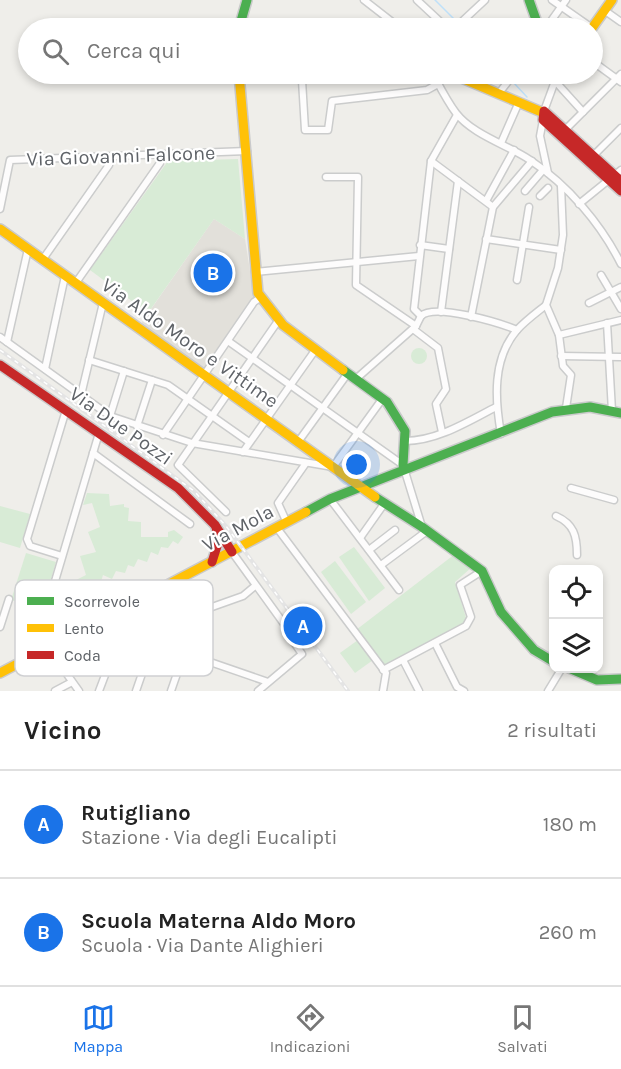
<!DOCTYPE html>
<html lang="it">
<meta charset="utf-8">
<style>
:root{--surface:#fff;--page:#f2f2f2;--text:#222;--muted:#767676;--line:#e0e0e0;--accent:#1a73e8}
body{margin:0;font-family:Karla,sans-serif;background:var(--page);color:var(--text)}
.controls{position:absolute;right:18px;bottom:18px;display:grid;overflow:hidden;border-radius:12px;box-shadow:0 3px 9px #0003}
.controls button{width:54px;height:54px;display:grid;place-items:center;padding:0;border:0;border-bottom:2px solid var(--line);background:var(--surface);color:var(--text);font:30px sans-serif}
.you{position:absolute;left:357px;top:465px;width:21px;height:21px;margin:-15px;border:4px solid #fff;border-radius:50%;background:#1a73e8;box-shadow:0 0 0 9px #1a73e833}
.badge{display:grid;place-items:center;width:39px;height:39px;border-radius:50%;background:var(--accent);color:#fff;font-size:20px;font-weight:700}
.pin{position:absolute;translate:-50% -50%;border:3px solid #fff;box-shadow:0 2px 6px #0006}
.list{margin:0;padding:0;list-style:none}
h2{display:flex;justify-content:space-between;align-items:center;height:78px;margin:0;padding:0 24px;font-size:26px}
h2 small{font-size:20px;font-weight:400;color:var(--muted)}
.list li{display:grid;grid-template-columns:39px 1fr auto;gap:18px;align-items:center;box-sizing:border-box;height:108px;padding:0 24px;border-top:2px solid var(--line)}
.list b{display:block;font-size:22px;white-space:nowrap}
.list p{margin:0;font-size:20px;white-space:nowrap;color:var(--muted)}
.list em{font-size:20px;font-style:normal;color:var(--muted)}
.icon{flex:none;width:33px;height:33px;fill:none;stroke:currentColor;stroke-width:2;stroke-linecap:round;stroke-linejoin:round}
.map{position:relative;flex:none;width:621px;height:691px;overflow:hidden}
.search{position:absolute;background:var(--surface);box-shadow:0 3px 9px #0003;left:18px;right:18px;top:18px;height:66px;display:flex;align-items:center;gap:15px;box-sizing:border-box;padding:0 21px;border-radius:33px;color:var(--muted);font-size:22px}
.sheet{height:294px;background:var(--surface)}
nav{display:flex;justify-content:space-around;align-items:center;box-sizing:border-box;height:84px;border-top:2px solid var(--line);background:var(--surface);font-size:16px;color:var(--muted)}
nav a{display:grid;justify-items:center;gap:3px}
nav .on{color:var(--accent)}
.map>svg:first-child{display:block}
.education{fill:#e2e0da}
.green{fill:#d8ebd6}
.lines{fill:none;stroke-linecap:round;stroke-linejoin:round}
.stream{stroke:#bfe0f9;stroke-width:1.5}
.street-casing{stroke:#cbcccc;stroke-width:9}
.fast-casing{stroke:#cacacb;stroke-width:12}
.slow-casing{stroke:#cacacb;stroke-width:12}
.jam-casing{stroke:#cacacb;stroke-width:12}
.street{stroke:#fdfcfc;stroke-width:6}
.fast{stroke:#4caf50;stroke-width:9}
.slow{stroke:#ffc107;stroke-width:9}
.jam{stroke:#c62828;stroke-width:9}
.rail-casing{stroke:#e4e4e4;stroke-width:4}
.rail{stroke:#fff;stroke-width:1.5;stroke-dasharray:4.5;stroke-linecap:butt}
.labels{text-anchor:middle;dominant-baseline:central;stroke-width:4.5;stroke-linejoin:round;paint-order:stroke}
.street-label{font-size:20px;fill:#5f6368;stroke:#fff}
.key{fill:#fff;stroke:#cfd0d2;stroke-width:1.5}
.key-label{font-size:16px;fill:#5f6368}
</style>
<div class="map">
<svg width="621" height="691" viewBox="0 0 621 691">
<rect width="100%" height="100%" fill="#efeeea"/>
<polygon class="education" points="214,219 245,239 254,297 204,371 140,325"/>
<g class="green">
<polygon points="238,159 245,239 214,219 148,313 90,270 168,161"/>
<circle cx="419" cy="356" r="8"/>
<polygon points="87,493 109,494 110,506 124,504 124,507 129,508 128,521 141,522 141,537 168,537 168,532 174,530 183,537 178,544 173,541 168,548 161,547 158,555 151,552 147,562 138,559 134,567 128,565 125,573 116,571 112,579 103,575 100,585 92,583 82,609 74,581 86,575 80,556 96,552 88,532 100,527 92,503 83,505"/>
<polygon points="0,506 30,514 20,548 0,542"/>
<polygon points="354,547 385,588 369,601 339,557"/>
<polygon points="26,553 56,562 42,609 11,600"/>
<polygon points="455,554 472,567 455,582 467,621 383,666 356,630"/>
<polygon points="335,561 366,602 351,614 321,572"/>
<polygon points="358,640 373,660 355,673 340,653"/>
</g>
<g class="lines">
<g class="stream">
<polyline points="435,0 456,21"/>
<polyline points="505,74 506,75"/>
<polyline points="513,82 527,97"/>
</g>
<defs>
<g id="street">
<polyline points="364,0 400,28"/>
<polyline points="417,0 447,28"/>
<polyline points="552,0 592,28"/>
<polyline points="604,10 621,22"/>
<polyline points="455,28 485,0"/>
<polyline points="546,28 566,0"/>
<polyline points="592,61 621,82"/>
<path d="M433 74C440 87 447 101 456 113 473 135 508 145 530 160 568 185 601 224 621 264"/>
<polyline points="302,80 305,130 328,130 332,101 427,90 438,84"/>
<polyline points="555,81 583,112"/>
<polyline points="499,93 514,74"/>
<polyline points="544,111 555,81"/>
<polyline points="543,120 540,136 548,173"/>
<polyline points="566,129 621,74"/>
<polyline points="501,143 519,102"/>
<polyline points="594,155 621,128"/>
<polyline points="431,161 493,207"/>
<polyline points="326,177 358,177 356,285 416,326"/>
<polyline points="561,186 563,235 558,268 546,305 559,335 563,366 571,375 566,408"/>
<polyline points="525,191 543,170"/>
<polyline points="540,196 548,188"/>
<polyline points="486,201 514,150"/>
<polyline points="579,204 621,170"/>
<polyline points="0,209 10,160 247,151"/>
<polyline points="486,239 561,250"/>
<polyline points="420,245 449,249"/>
<polyline points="43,259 109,165"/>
<polyline points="255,272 419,256"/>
<polyline points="601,275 621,309"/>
<polyline points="517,280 529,207"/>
<polyline points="75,284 160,163"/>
<polyline points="589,303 621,287"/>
<polyline points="441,312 458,181"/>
<polyline points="421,316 414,309 431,161 457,115"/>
<path d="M421 316C435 303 500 323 517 330"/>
<polyline points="471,317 493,207 532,161"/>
<polyline points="607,323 612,411"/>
<polyline points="413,329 438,348 446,389 436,404 442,432"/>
<polyline points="559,335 621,320"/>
<polyline points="0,337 110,416 192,443 333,467 383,398"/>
<polyline points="228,341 403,465 422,527"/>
<polyline points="7,342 28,249"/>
<polyline points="561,356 621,357"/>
<polyline points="89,360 168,385 249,442"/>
<polyline points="45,369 65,276"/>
<polyline points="357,378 416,326 421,316"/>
<polyline points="81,395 103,303"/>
<polyline points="110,416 124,371"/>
<polyline points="137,426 152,380"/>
<path d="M501 434C495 400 492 359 517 330 525 321 536 313 546 305"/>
<polyline points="163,435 254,302 260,298"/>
<path d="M405 441C437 441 469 421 496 407"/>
<polyline points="298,442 348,373"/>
<polyline points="243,452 316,349"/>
<polyline points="93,453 190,524"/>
<polyline points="571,488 614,500"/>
<polyline points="330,499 399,590"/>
<polyline points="226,512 178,465 278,321"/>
<path d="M556 516C574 524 577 536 577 555"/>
<polyline points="287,523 278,503 306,463"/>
<polyline points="277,528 386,673 383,691"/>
<polyline points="360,538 384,504"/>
<polyline points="369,550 395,530"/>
<polyline points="232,552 292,635 293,641 302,654 258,691"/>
<polyline points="62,556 30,546 27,539 66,410"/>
<polyline points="381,565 427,531"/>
<polyline points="158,589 187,645 171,691"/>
<polyline points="89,626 110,662 99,691"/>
<polyline points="0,627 9,599"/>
<polyline points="435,643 457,687 464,691"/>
<polyline points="184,653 268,682"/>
<polyline points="403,660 419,691"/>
<polyline points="110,662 212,607 243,596 255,586"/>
<polyline points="383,670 466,626 471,617 460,585 482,571"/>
<polyline points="55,691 72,682"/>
<polyline points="79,691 39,635 99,433"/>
<polyline points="136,691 154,639"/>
<polyline points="548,691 562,668"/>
</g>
<g id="fast">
<polyline points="529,0 539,28"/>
<polyline points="239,28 247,0"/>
<polyline points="558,76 560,74"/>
<polyline points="343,370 387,402 405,431 403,465"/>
<polyline points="375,497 422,527 482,571 501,612 534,650 554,662"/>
<polyline points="306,512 330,499 552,412 590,407 621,413"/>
<polyline points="569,668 597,680 621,679"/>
</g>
<g id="slow">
<polyline points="592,28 612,0"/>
<polyline points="239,74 258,293 283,325 343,370"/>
<polyline points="452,74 544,113"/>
<polyline points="0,229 375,497"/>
<polyline points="0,673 306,512"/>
</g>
<g id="jam">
<polyline points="621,181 544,111 543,120 621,191"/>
<polyline points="0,365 178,488 215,525 232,552"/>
<polyline points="212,562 219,540 216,527"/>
</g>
</defs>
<use href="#street" class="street-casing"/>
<use href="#fast" class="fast-casing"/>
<use href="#slow" class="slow-casing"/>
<use href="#jam" class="jam-casing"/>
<use href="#street" class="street"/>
<use href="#fast" class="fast"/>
<use href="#slow" class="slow"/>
<use href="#jam" class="jam"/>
<defs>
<polyline id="rail" points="0,350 194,491 226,526 348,691"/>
</defs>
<use href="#rail" class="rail-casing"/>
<use href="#rail" class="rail"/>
</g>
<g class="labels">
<g class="street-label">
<text transform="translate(121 156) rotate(-2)">Via Giovanni Falcone</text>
<text transform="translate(190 343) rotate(35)">Via Aldo Moro e Vittime</text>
<text transform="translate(121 426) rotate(35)">Via Due Pozzi</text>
<text transform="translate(238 528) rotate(-28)">Via Mola</text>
</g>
</g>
<rect x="15" y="580" width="198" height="96" rx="9" class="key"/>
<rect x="27" y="597" width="27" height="8" fill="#4caf50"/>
<rect x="27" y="624" width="27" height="8" fill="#ffc107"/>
<rect x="27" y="651" width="27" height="8" fill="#c62828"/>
<g class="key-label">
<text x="64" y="607">Scorrevole</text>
<text x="64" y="634">Lento</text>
<text x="64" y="661">Coda</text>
</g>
</svg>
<div class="controls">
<button><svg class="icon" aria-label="locate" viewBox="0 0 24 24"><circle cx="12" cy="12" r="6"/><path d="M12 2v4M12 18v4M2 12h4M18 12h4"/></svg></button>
<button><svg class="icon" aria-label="layers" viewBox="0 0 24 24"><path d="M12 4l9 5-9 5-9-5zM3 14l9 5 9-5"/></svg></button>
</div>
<div class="you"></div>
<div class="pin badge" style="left:303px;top:626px">A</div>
<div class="pin badge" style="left:213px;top:273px">B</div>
<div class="search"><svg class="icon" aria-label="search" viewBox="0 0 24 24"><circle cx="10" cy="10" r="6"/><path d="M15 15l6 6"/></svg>Cerca qui</div>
</div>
<section class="sheet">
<h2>Vicino<small>2 risultati</small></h2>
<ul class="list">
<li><span class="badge">A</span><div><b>Rutigliano</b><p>Stazione · Via degli Eucalipti</p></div><em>180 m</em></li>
<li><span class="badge">B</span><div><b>Scuola Materna Aldo Moro</b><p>Scuola · Via Dante Alighieri</p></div><em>260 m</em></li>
</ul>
</section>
<nav>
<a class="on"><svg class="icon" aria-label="map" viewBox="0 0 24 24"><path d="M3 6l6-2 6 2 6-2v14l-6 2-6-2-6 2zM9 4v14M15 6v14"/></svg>Mappa</a>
<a><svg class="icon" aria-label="directions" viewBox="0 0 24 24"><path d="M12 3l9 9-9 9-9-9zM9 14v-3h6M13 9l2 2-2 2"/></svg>Indicazioni</a>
<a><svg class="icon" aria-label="saved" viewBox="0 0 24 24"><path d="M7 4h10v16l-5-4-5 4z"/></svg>Salvati</a>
</nav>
